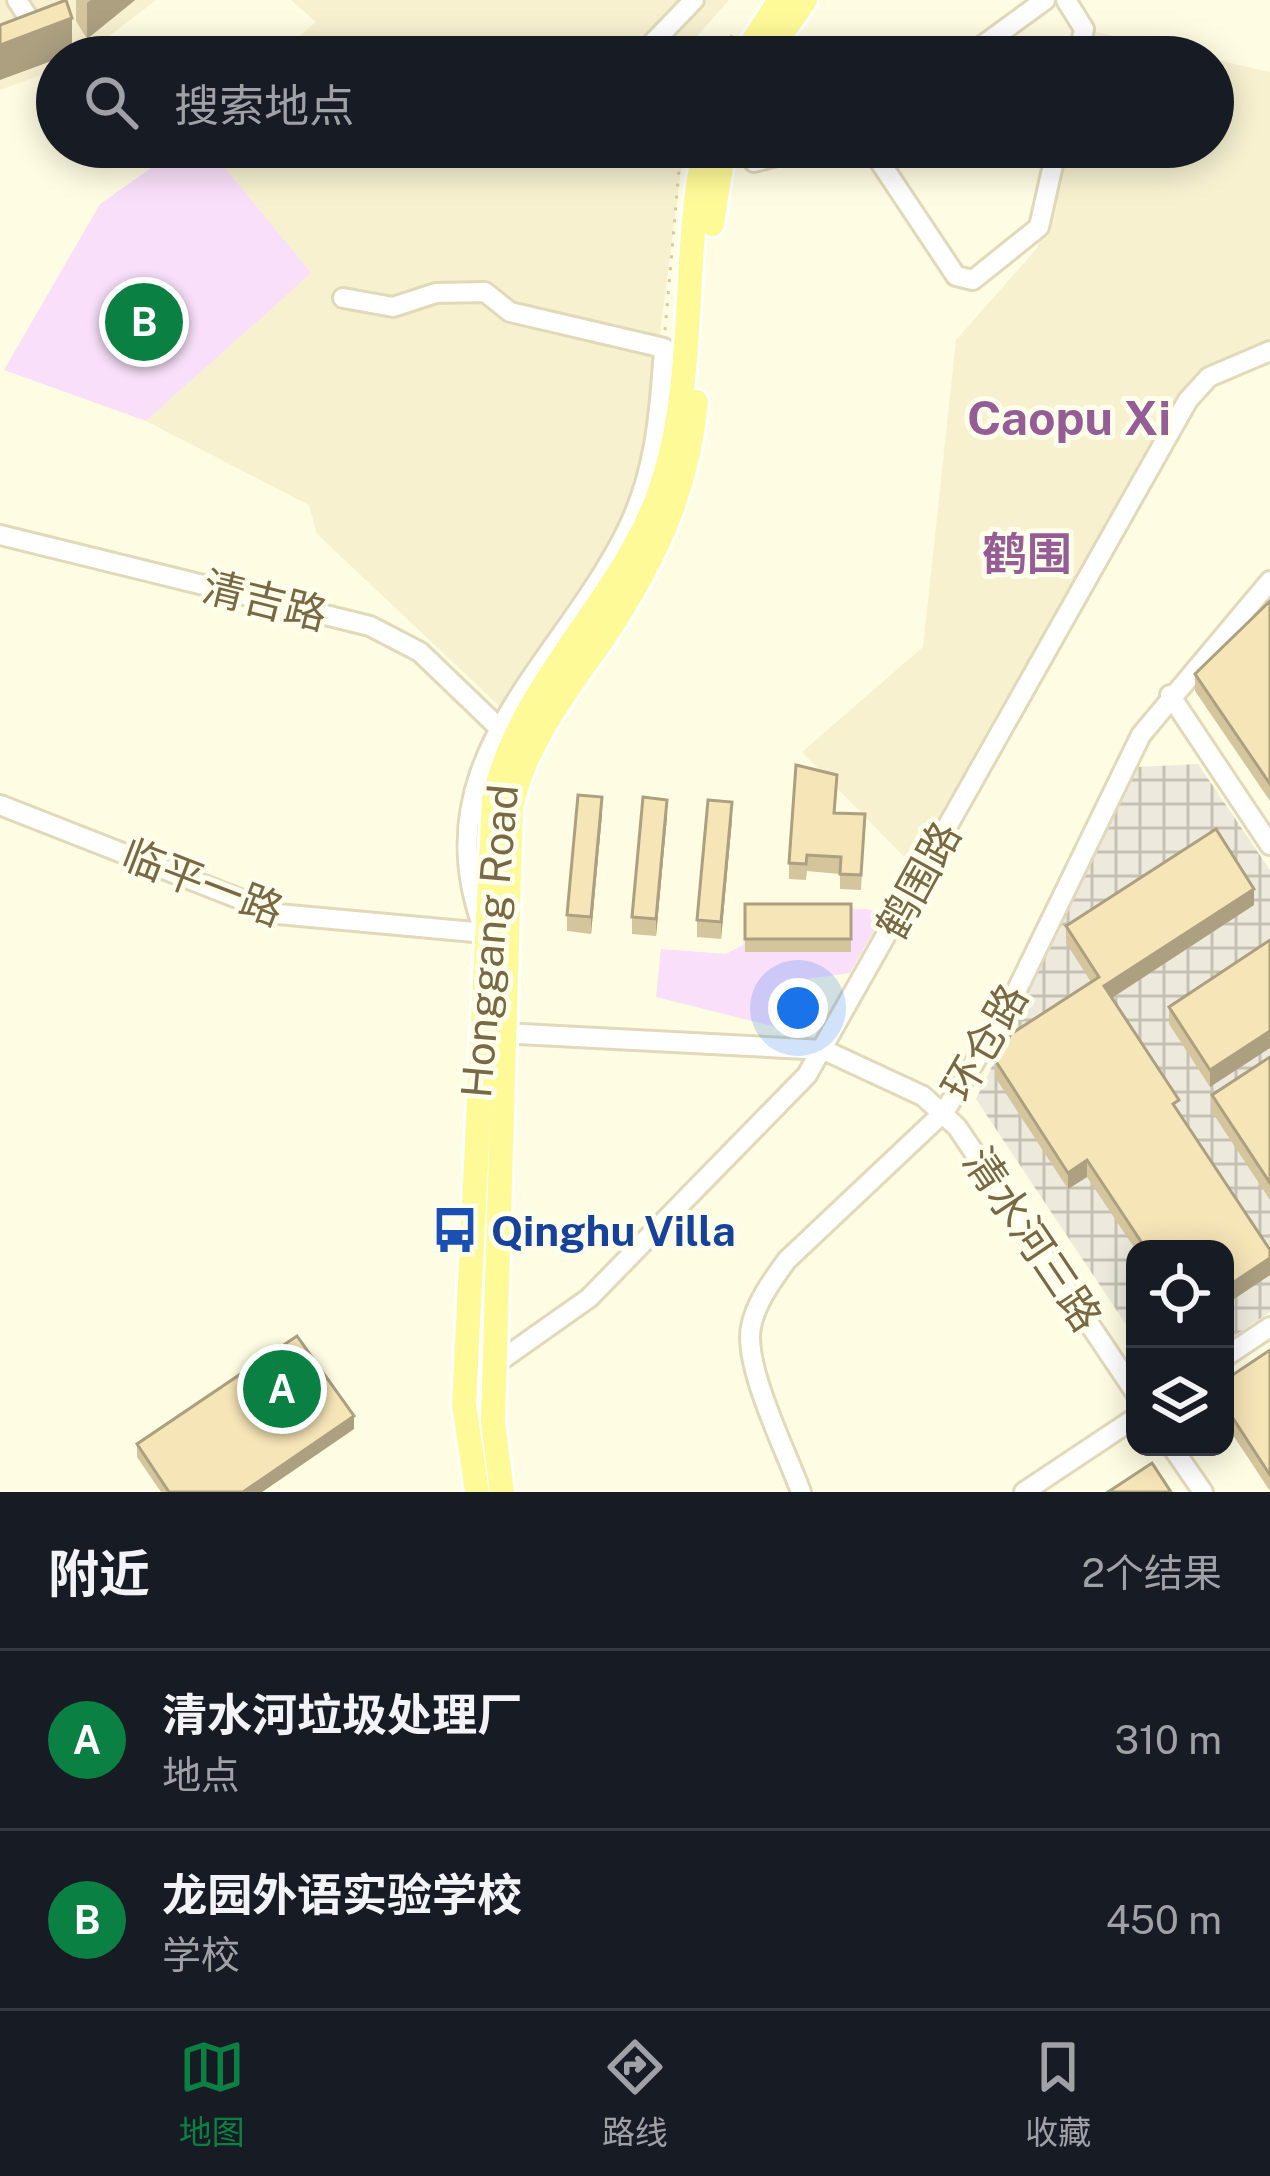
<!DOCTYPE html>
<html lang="zh">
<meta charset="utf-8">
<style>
:root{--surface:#171b24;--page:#20242c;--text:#f1f3f6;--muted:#9ea1a6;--line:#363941;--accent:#0b8043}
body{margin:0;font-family:"Public Sans","Noto Sans SC",sans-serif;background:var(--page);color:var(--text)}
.controls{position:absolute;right:36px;bottom:36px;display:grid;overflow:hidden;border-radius:24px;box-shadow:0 6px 30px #0003}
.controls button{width:108px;height:108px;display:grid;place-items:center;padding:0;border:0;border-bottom:3px solid var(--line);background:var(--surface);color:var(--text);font:60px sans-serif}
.you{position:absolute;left:798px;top:1008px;width:42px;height:42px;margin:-30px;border:9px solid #fff;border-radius:50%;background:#1a73e8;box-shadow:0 0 0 18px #1a73e833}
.badge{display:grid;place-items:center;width:78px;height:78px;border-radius:50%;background:var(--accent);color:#fff;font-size:39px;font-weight:700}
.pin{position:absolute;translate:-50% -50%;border:6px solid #fff;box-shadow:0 3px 12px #0006}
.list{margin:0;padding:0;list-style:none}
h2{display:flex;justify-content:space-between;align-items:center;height:156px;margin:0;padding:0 48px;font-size:51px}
h2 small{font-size:39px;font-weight:400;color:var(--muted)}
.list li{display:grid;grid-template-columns:78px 1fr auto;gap:36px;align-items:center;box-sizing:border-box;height:180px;padding:0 48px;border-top:3px solid var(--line)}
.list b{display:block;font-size:45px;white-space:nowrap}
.list p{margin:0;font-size:39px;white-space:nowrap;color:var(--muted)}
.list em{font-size:39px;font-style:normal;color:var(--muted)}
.icon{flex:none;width:66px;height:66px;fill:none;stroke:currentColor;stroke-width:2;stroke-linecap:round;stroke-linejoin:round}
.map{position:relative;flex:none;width:1270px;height:1492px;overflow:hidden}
.search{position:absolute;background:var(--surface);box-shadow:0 6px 30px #0003;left:36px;right:36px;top:36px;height:132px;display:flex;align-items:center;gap:30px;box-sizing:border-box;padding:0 42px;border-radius:66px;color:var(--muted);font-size:45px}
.sheet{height:516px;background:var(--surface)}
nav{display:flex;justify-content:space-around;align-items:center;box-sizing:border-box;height:168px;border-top:3px solid var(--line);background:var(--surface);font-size:33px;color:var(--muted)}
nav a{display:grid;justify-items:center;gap:6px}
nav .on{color:var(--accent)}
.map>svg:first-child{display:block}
.residential{fill:#f7f1d0}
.industrial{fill:url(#industrial-grid)}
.education{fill:#f9dffa}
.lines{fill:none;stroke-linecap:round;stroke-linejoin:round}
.minor-casing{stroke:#e1d9ba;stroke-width:24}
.major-casing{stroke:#fff;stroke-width:30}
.path{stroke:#dbc89a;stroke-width:3;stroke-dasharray:3 9;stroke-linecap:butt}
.minor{stroke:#fff;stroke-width:18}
.major{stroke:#fffa98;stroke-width:24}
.wall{fill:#d4c59d}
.shaded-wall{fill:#aca080}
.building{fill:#f6e5b7;stroke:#aca080;stroke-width:3}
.labels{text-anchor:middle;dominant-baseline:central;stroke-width:10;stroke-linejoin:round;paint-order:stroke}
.street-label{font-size:42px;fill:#786846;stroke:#fffeea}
.transit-label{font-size:42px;font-weight:bold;fill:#164399;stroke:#fffeea;text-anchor:start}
.neighbourhood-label{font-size:45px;font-weight:bold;fill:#955d95;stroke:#fffeea}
.quarter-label{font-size:48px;font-weight:bold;fill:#955d95;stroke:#fffeea}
</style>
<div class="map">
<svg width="1270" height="1492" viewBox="0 0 1270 1492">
<defs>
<pattern id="industrial-grid" width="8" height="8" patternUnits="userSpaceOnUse" patternTransform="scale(3)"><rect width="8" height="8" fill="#edeadd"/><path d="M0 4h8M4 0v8" fill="none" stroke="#c5c1b5"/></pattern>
</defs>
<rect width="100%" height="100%" fill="#fefce2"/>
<g class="residential">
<polygon points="0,0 156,0 82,57 57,57 57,69 0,90"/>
<polygon points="291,0 729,0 698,35 695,57 274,57 316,22"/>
<polygon points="1084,29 1205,57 1078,57"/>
<polygon points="1213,59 1270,72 1270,348 1215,369 929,865 910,863 802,752 923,647 956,340 1038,247 1059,147 1213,147"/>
<polygon points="208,147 684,147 645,450 630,504 594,578 509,715 317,534 309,505 146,421 310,273"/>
</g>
<polygon class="industrial" points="1198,764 1270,870 1270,1312 1225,1342 1225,1249 1135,1249 1135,1338 976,1099 1138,767"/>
<g class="education">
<polygon points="181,147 208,147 311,273 146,421 4,370 100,204"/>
<polygon points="866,909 884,913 850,973 800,980 788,1030 656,997 661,949 726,954 743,945 747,911"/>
</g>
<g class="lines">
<defs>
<g id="minor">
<polyline points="17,0 31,22"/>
<polyline points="1066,0 1084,29 1078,57"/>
<polyline points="639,57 694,0"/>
<polyline points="967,57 1045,0"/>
<polyline points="870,147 956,276 973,280 1039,227 1057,147"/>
<polyline points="754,162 811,147"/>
<polyline points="0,535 370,626 420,652 498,727"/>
<polyline points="1170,695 1270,845"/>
<path d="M0 805 278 914 485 933C419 763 555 671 624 536 655 477 660 413 664 348L510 312 485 292 436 293 393 307 343 298"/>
<polyline points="501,1033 824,1050 923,1096 957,1127 1135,1392"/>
<polyline points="1225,1357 1270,1327"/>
<polyline points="497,1363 589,1298 807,1075 1188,400 1209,377 1270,351"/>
<polyline points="1172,1447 1203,1492"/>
<path d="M801 1492C787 1453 743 1366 751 1327 755 1304 773 1279 787 1260L945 1111 1012 1000 1141 735 1270 581"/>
<polyline points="1024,1492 1135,1418"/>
</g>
<g id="major">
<polyline points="743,57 780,0"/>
<polyline points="765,57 805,0"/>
<polyline points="712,224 724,147"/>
<path d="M477 1492 464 1404 494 800C519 684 619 604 659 494 699 383 680 261 705 147"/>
<path d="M502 1492 493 1422 511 807C526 739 570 687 608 631 655 560 688 488 696 402"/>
</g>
</defs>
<use href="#minor" class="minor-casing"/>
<use href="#major" class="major-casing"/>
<g class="path">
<polyline points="716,57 737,29"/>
<polyline points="665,330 681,147"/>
</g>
<use href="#minor" class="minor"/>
<use href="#major" class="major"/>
</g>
<g class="wall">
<polygon points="76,0 135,0 87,39 76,21"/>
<polygon points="1270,601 1270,801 1195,691 1195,674"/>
<polygon points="837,790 835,813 865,814 861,890 840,889 840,874 807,871 806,880 789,879 789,863"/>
<polygon points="602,814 591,934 567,931 567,915"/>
<polygon points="667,816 656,936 632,934 632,917"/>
<polygon points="732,819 721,939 697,937 697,920"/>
<rect x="745" y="904" width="106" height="48"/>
<polygon points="1254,905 1112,998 1270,1275 1225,1305 1225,1249 1135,1249 1087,1177 1068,1189 995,1077 995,1060 1091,982 1066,943 1066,926"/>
<polygon points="1270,940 1210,1087 1169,1024 1169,1007"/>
<polygon points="1270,1057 1270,1200 1212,1112 1212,1095"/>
<polygon points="1270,1350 1270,1491 1225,1423 1225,1380"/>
<polygon points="354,1429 262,1492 161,1492 137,1457 137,1444"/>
</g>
<g class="shaded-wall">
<polygon points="91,0 135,0 87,39 87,3"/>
<polygon points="72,18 72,54 57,57 57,59 0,80 0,45"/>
<polygon points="602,797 602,814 591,934 591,917"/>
<polygon points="667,800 667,816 656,936 656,919"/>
<polygon points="732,802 732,819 721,939 721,922"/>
<polygon points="1254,889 1254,905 1104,1003 1104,986"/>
<polygon points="1270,1031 1270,1048 1210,1087 1210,1070"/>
<polygon points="1087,1160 1087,1177 1068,1189 1068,1173"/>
<polygon points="1270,1258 1270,1275 1225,1305 1225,1288"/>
<polygon points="354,1416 354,1429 262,1492 243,1492"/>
</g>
<g class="building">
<polygon points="66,0 72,18 0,45 0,25"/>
<polygon points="1270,601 1270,784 1195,674"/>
<polygon points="796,765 837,775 834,813 865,814 861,875 840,874 841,857 807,855 806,864 789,863"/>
<polygon points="578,795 602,797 591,917 567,915"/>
<polygon points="643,797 667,800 656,919 632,917"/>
<polygon points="708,800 732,802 721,922 697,920"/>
<polygon points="1216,829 1254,889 1104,986 1179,1100 1173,1104 1270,1250 1270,1258 1225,1288 1225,1249 1146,1249 1087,1160 1068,1173 995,1060 1011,1034 1099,977 1066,926"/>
<rect x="745" y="904" width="106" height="35"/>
<polygon points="1270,940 1270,1031 1210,1070 1169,1007"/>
<polygon points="1270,1057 1270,1183 1212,1095"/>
<polygon points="297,1336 354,1416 243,1492 169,1492 137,1444"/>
<polygon points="1270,1350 1270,1475 1225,1406 1225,1380"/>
<polygon points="1152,1463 1171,1492 1108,1492"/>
</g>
<defs>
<symbol id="bus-bare" viewBox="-9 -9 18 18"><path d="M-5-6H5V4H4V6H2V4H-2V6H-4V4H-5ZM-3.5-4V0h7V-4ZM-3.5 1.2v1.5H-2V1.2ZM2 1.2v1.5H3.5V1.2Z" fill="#1a4fb4" stroke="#fffeea" stroke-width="2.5" paint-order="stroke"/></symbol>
</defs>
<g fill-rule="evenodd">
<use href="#bus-bare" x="422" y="1197" width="66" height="66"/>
</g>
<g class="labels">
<g class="street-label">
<text transform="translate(265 600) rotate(14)">清吉路</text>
<text transform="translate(918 880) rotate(-61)">鹤围路</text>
<text transform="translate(203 882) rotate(21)">临平一路</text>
<text transform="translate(489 941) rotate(-85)">Honggang Road</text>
<text transform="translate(984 1042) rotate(-60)">环仓路</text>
<text transform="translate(1033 1239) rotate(56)">清水河三路</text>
</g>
<g class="transit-label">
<text x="491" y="1230">Qinghu Villa</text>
</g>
<g class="neighbourhood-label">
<text x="1027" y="553">鹤围</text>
</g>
<g class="quarter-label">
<text x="1069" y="417">Caopu Xi</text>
</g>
</g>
</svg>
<div class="controls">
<button><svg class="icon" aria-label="locate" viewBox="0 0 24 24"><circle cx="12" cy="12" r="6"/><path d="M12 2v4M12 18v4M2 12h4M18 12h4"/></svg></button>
<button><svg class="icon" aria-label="layers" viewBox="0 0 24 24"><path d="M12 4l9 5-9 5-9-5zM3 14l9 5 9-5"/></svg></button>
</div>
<div class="you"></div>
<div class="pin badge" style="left:282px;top:1389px">A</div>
<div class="pin badge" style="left:144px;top:322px">B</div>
<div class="search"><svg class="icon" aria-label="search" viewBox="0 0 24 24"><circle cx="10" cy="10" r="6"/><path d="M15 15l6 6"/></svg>搜索地点</div>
</div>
<section class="sheet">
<h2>附近<small>2个结果</small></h2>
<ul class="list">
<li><span class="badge">A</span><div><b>清水河垃圾处理厂</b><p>地点</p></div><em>310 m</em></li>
<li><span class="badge">B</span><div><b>龙园外语实验学校</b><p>学校</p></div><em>450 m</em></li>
</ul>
</section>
<nav>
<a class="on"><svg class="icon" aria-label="map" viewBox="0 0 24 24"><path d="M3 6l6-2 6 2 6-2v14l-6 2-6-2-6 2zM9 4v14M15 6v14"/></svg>地图</a>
<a><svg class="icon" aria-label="directions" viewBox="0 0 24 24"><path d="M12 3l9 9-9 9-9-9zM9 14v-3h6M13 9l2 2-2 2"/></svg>路线</a>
<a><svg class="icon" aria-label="saved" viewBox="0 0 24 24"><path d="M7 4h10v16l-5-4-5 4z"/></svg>收藏</a>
</nav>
